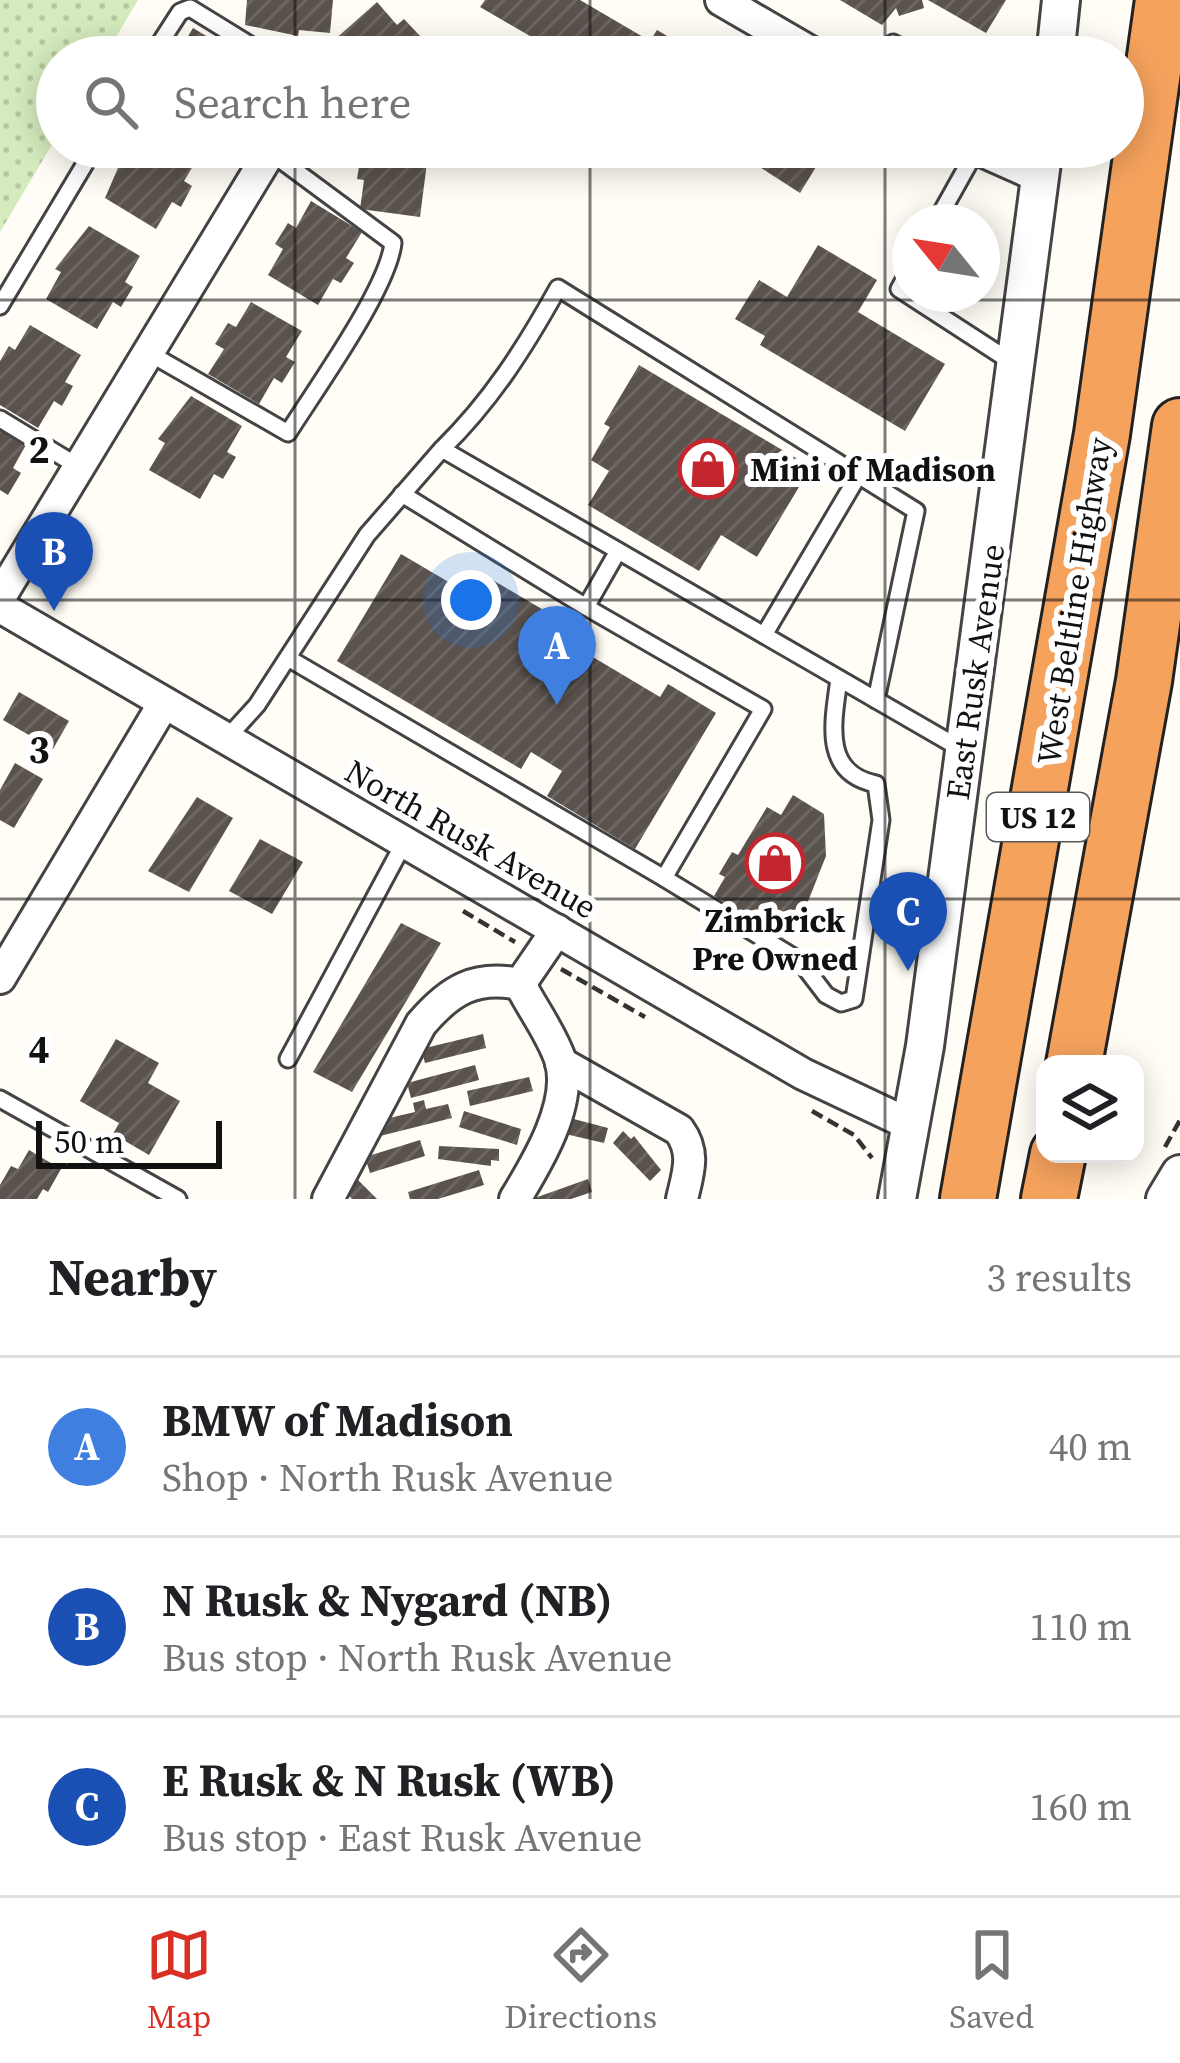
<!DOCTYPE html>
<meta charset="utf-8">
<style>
:root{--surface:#fff;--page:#f6f6f6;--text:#202124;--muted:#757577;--line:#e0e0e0;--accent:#d93025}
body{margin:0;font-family:"Source Serif 4",serif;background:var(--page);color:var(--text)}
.controls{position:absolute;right:36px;bottom:36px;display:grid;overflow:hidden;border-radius:24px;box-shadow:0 6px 30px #0003}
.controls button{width:108px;height:108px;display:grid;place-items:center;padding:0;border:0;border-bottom:3px solid var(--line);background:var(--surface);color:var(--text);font:60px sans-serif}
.compass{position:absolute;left:892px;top:204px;width:108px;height:108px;border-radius:50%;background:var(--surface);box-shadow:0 6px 30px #0003;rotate:300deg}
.scale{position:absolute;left:36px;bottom:30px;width:186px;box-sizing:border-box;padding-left:12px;border:6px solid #111;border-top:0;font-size:33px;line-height:42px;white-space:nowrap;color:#111;-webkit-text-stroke:9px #fff;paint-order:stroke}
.you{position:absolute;left:471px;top:600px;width:42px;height:42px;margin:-30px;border:9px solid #fff;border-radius:50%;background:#1a73e8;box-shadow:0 0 0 18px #1a73e833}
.badge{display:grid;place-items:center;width:78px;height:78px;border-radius:50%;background:var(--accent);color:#fff;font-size:39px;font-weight:700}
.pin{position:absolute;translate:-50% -99px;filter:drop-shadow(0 3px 6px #0008)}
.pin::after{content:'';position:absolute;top:63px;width:42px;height:36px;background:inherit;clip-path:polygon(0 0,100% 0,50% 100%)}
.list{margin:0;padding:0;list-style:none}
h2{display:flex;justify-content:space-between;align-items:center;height:156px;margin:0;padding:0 48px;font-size:51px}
h2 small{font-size:39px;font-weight:400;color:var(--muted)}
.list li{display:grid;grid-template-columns:78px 1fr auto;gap:36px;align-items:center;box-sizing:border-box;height:180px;padding:0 48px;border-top:3px solid var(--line)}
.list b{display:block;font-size:45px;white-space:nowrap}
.list p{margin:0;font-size:39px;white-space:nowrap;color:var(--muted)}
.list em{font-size:39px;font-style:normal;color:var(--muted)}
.icon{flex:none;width:66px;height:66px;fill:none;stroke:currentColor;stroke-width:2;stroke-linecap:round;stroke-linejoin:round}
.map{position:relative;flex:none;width:1180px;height:1199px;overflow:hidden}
.search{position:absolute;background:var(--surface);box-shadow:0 6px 30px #0003;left:36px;right:36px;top:36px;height:132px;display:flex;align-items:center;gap:30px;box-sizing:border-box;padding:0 42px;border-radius:66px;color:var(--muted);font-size:45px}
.sheet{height:696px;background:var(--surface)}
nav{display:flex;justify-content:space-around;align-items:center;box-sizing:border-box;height:168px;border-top:3px solid var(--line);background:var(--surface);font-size:33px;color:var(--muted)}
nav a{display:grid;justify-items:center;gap:6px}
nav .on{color:var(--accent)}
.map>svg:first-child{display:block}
.park{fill:url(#park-dots)}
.building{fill:url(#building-hatch)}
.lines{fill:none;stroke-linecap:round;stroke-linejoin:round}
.service-casing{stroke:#444;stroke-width:21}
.minor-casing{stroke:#444;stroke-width:36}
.tertiary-casing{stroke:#444;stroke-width:42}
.motorway-casing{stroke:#222;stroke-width:60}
.path{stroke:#333;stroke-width:4.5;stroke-dasharray:12 6;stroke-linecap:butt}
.service{stroke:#fff;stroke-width:15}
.minor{stroke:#fff;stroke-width:30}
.tertiary{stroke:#fff;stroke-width:36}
.motorway{stroke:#f5a25d;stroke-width:54}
.grid{fill:none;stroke:#111;stroke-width:3;stroke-opacity:0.55}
.labels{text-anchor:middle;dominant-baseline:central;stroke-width:12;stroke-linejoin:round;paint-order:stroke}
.shield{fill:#fff;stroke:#585858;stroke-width:3}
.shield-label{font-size:30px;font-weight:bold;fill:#111}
.poi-label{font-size:33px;font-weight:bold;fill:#111;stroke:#fff;text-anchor:start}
.street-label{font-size:33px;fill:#111;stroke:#fff}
.grid-label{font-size:39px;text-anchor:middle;font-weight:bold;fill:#111;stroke:#fff;stroke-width:12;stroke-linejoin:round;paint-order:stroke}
</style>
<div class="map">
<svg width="1180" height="1199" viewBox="0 0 1180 1199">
<defs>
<pattern id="park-dots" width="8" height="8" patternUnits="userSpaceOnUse" patternTransform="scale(3)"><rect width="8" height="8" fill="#d5ebbd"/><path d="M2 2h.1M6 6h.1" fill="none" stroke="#b6c8a1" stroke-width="1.8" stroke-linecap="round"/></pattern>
<pattern id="building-hatch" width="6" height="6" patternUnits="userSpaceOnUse" patternTransform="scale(3)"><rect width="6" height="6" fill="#5a524d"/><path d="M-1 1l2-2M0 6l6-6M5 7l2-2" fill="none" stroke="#6d6662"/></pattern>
</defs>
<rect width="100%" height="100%" fill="#fffdf5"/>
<polygon class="park" points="0,0 138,0 104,57 57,57 57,136 0,232"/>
<g class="building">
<polygon points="247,0 333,0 330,33 299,30 298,36 245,25"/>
<polygon points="485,0 580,0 650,41 657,30 686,47 681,57 566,57 480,7"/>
<polygon points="840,0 922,0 924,8 899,16 896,8 882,25"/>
<polygon points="928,0 1006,0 986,33"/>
<polygon points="377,2 397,25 404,19 421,37 413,43 425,57 346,57 332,42"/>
<polygon points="193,28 241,57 163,57 169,47 178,53"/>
<polygon points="127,147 184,147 199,156 184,181 192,186 181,207 172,202 156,229 105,198"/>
<polygon points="368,147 429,147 420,217 360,209 364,180 357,179 361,154 367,155"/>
<polygon points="729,147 810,147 806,154 819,162 800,193"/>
<polygon points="311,201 362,232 346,258 354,263 341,283 333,279 318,305 268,275 283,249 275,244 288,223 296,228"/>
<polygon points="89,226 140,256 125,282 133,287 121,307 113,302 97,329 46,299 61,272 55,269"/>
<polygon points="818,245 877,280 858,312 945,364 905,431 760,345 765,336 735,319 759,280 787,297"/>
<polygon points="251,302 302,331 286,357 295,362 282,383 274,378 259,404 208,374 224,349 215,344 228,323 236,327"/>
<polygon points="30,325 81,355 65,382 73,386 62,406 54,401 38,428 0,405 0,361 9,346 15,350"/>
<polygon points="639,365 811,467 757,557 721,535 699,571 588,505 609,471 591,460 610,427 604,424"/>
<polygon points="191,396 242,426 227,452 236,457 223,479 214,474 200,499 149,470 165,443 158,439"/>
<polygon points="0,425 28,441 13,468 21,473 8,495 0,490"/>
<polygon points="401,554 469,594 481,573 574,628 566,641 660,697 668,684 716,713 635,849 547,796 562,771 531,752 521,769 337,661"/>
<polygon points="19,692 69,721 53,749 3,720"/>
<polygon points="15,763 43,779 14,828 0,820 0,790"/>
<polygon points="793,795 824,814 826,856 801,919 784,938 714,896 725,877 719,874 732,852 738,855 767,807 781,815"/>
<polygon points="197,797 233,818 189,892 148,871"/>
<polygon points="260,839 303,862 272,914 229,891"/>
<polygon points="401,923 441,943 352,1092 313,1072"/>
<polygon points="483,1034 486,1048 425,1063 421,1049"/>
<polygon points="116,1039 159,1063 148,1083 180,1101 149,1155 113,1134 119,1123 80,1101"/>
<polygon points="475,1065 479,1080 411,1098 407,1083"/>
<polygon points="529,1077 533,1091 470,1106 467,1091"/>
<polygon points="424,1100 426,1109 448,1104 452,1118 380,1136 376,1121 415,1112 413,1103"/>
<polygon points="464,1111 521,1129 517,1145 459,1127"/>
<polygon points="566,1117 608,1128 604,1143 561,1133"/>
<polygon points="623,1131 631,1139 634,1136 661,1170 650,1181 613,1143"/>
<polygon points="420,1140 425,1156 370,1173 365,1157"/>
<polygon points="439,1146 499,1149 499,1161 491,1160 491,1166 438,1159"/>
<polygon points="29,1150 61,1169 48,1192 43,1189 37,1199 0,1199 0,1185 11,1166 18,1169"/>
<polygon points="479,1170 484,1185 438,1199 410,1199 408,1192"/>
<polygon points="357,1179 377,1199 352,1199 344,1191"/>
<polygon points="588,1179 592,1192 571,1199 532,1199"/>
</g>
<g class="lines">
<defs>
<g id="service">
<polyline points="893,43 920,57"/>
<polyline points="151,57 180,12 190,8 250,45 257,57"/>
<polyline points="936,222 978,147"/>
<polyline points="910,269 899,289 1013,363"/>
<polyline points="0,306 95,147"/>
<path d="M149 353 288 433C315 390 388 289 393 243L270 152 275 150"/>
<polyline points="0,419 79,467"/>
<path d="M442 449C491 401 524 349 558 288L916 511 876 700"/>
<polyline points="402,494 586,607"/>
<polyline points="764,635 858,476"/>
<polyline points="288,658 664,878 763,709 586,607 618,551"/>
<polyline points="226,739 257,705 367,535 442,449 961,749"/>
<path d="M664 878 800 961 826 995 841 1003 854 999 881 820 876 784C822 773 833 723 839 679"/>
<polyline points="288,1059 405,841"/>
<polyline points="0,1099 178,1199"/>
</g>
<g id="minor">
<polyline points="721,0 819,57"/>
<polyline points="973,147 1040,177"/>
<polyline points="0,597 270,152"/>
<polyline points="0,607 803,1074 911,1125"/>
<polyline points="0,978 164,703"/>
<polyline points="520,984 557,930"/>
<path d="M561 1063 679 1130C696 1153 688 1173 682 1199"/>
<path d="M328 1199 421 1024C450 990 475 975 520 984"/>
<path d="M515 1199C537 1163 574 1102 560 1059 551 1033 532 1008 520 984"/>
</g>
<g id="tertiary">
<polyline points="1055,57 1061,0"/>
<polyline points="897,1199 925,1046 1044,147"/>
<polyline points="1165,1199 1180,1174"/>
</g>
<g id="motorway">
<polyline points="1074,1064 1144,681 1180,426"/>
<polyline points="968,1199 1102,434 1163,0"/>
<polyline points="1049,1199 1058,1154"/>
</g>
</defs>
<use href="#service" class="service-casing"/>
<use href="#minor" class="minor-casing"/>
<use href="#tertiary" class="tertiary-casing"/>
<use href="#motorway" class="motorway-casing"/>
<g class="path">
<polyline points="463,911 515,942"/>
<polyline points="561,969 645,1017"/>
<polyline points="812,1111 854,1135 872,1158"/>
<polyline points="1165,1147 1180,1120"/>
</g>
<use href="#service" class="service"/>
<use href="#minor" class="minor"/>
<use href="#tertiary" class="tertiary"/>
<use href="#motorway" class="motorway"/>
</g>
<path class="grid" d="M295 0V57M590 0V57M885 0V57M295 147V1199M590 147V1199M885 147V1199M0 300H1180M0 600H1180M0 899H1180"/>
<defs>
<symbol id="shop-ring" viewBox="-11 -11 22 22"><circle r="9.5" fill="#fff" stroke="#c4262e" stroke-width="1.5"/><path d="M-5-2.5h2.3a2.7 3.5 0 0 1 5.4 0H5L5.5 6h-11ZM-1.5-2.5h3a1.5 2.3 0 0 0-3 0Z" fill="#c4262e"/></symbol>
</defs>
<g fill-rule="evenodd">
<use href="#shop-ring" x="675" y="436" width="66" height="66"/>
<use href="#shop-ring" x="742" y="830" width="66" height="66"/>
</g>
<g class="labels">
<rect class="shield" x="987" y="793" width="102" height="48" rx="9"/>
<g class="shield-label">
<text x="1038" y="817">US 12</text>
</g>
<g class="poi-label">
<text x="750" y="469">Mini of Madison</text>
<text x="775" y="920" text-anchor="middle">Zimbrick<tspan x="775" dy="38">Pre Owned</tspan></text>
</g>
<g class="street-label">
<text transform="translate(1074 601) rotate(-81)">West Beltline Highway</text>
<text transform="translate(975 672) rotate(-82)">East Rusk Avenue</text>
<text transform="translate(471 839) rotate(30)">North Rusk Avenue</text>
</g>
</g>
<g class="grid-label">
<text x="39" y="463">2</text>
<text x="39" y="763">3</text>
<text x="39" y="1063">4</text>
</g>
</svg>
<div class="controls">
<button><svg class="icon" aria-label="layers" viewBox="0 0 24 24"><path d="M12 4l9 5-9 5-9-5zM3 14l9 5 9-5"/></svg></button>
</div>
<svg class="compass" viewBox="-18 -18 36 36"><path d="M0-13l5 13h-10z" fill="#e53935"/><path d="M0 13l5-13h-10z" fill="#757577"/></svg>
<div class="scale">50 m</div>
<div class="you"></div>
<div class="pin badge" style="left:557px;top:705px;background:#3f7fe0">A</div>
<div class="pin badge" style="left:54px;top:611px;background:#1a4fb4">B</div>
<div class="pin badge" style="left:908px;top:971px;background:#1a4fb4">C</div>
<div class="search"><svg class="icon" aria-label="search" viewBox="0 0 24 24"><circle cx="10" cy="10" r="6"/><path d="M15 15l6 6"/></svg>Search here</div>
</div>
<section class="sheet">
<h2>Nearby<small>3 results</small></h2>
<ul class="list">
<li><span class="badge" style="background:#3f7fe0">A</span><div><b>BMW of Madison</b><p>Shop · North Rusk Avenue</p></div><em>40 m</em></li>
<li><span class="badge" style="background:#1a4fb4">B</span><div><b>N Rusk &amp; Nygard (NB)</b><p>Bus stop · North Rusk Avenue</p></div><em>110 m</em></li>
<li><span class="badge" style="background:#1a4fb4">C</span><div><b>E Rusk &amp; N Rusk (WB)</b><p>Bus stop · East Rusk Avenue</p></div><em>160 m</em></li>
</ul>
</section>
<nav>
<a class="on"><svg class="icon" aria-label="map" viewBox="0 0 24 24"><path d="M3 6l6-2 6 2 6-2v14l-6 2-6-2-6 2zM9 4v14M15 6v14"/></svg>Map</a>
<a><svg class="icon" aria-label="directions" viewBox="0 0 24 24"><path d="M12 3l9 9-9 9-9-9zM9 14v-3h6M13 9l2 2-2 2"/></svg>Directions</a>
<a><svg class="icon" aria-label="saved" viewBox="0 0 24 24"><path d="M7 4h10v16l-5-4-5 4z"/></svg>Saved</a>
</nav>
